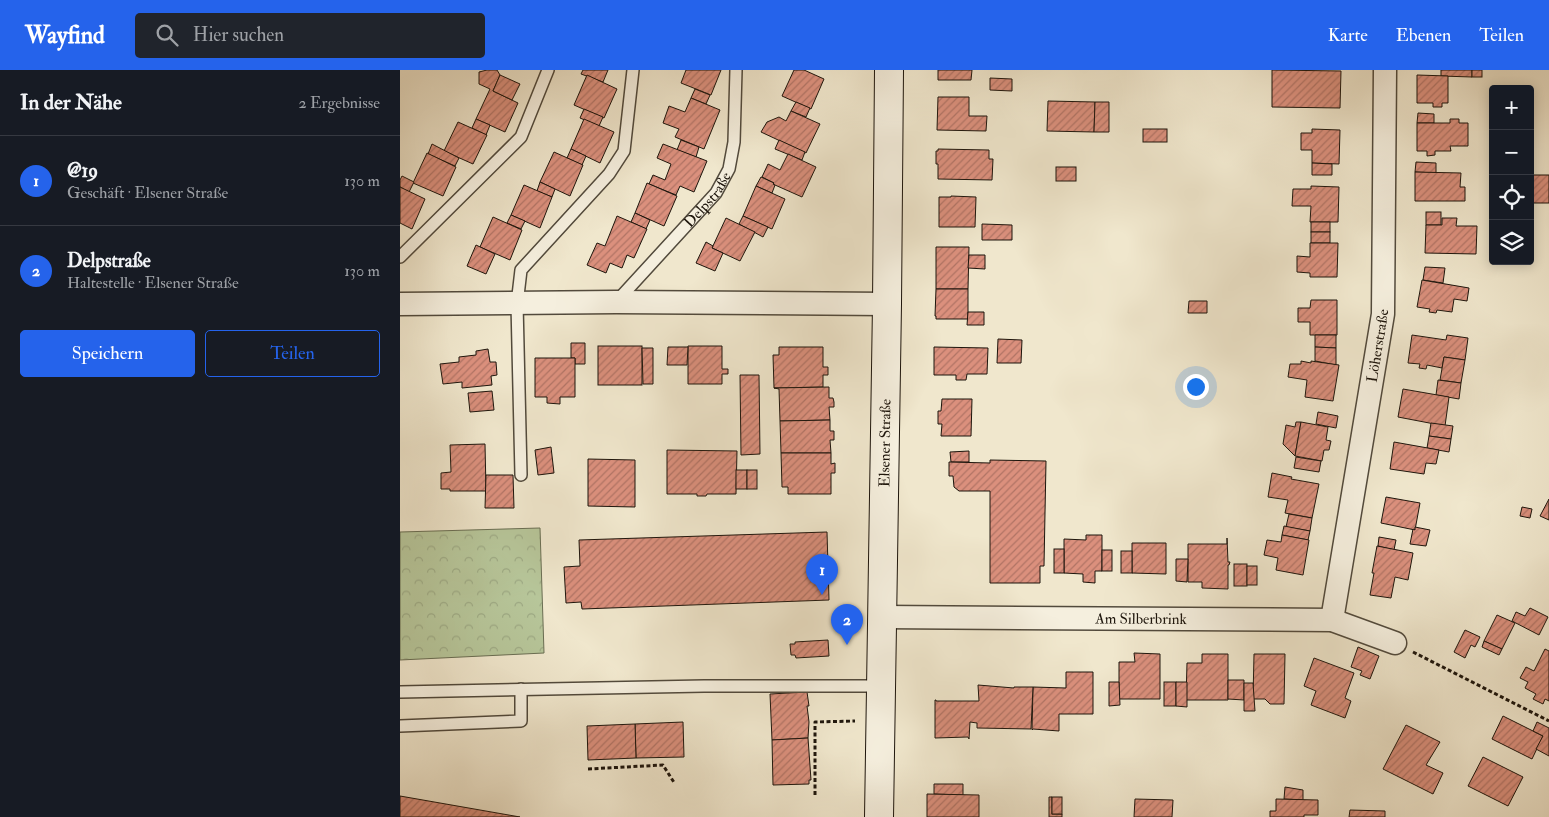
<!DOCTYPE html>
<html lang="de">
<meta charset="utf-8">
<style>
:root{--surface:#171b24;--page:#20242c;--text:#f1f3f6;--muted:#9ea1a6;--line:#363941;--accent:#2563eb}
body{margin:0;font-family:"IM FELL Double Pica",serif;background:var(--page);color:var(--text)}
.controls{position:absolute;right:15px;top:15px;display:grid;overflow:hidden;border-radius:5px;box-shadow:0 2px 12px #0003}
.controls button{width:45px;height:45px;display:grid;place-items:center;padding:0;border:0;border-bottom:1px solid var(--line);background:var(--surface);color:var(--text);font:25px sans-serif}
.you{position:absolute;left:795px;top:316px;width:18px;height:18px;margin:-12px;border:4px solid #fff;border-radius:50%;background:#1a73e8;box-shadow:0 0 0 8px #1a73e833}
.badge{display:grid;place-items:center;width:32px;height:32px;border-radius:50%;background:var(--accent);color:#fff;font-size:16px;font-weight:700}
.pin{position:absolute;translate:-50% -41px;filter:drop-shadow(0 1px 2px #0008)}
.pin::after{content:'';position:absolute;top:26px;width:18px;height:15px;background:inherit;clip-path:polygon(0 0,100% 0,50% 100%)}
.list{margin:0;padding:0;list-style:none}
h2{display:flex;justify-content:space-between;align-items:center;height:65px;margin:0;padding:0 20px;font-size:21px}
h2 small{font-size:16px;font-weight:400;color:var(--muted)}
.list li{display:grid;grid-template-columns:32px 1fr auto;gap:15px;align-items:center;box-sizing:border-box;height:90px;padding:0 20px;border-top:1px solid var(--line)}
.list b{display:block;font-size:19px;white-space:nowrap}
.list p{margin:0;font-size:16px;white-space:nowrap;color:var(--muted)}
.list em{font-size:16px;font-style:normal;color:var(--muted)}
.actions{display:flex;gap:10px;padding:15px 20px}
.actions a{flex:1;padding:11px 0;border:1px solid var(--accent);border-radius:5px;text-align:center;font-size:18px;color:var(--accent)}
.actions .main{background:var(--accent);color:#fff}
.icon{flex:none;width:28px;height:28px;fill:none;stroke:currentColor;stroke-width:2;stroke-linecap:round;stroke-linejoin:round}
.map{position:relative;flex:none;width:1149px;height:747px;overflow:hidden}
header{display:flex;align-items:center;gap:30px;box-sizing:border-box;height:70px;padding:0 25px;background:var(--accent);color:#fff}
header strong{font-size:24px}
nav{display:flex;gap:28px;margin-inline-start:auto;font-size:18px}
.search{width:350px;height:45px;background:var(--page);display:flex;align-items:center;gap:12px;box-sizing:border-box;padding:0 18px;border-radius:5px;color:var(--muted);font-size:19px}
main{display:flex}
aside{flex:1;background:var(--surface)}
.map>svg:first-child{display:block}
.forest{fill:url(#forest-crowns);stroke:#6a6e53}
.building{fill:url(#building-hatch);stroke:#1d150c}
.lines{fill:none;stroke-linecap:round;stroke-linejoin:round}
.lane-casing{stroke:#524a3c;stroke-width:14}
.street-casing{stroke:#524a3c;stroke-width:25}
.secondary-casing{stroke:#1d150c;stroke-width:30}
.path{stroke:#1d150c;stroke-width:3;stroke-dasharray:4 2.5;stroke-linecap:butt}
.lane{stroke:#f5efde;stroke-width:11}
.street{stroke:#f5efde;stroke-width:22}
.secondary{stroke:#f5efde;stroke-width:28}
.labels{text-anchor:middle;dominant-baseline:central;stroke-width:4;stroke-linejoin:round;paint-order:stroke}
.street-label{font-size:15px;fill:#1d150c;stroke:#f5efde}
</style>
<header>
<strong>Wayfind</strong>
<div class="search"><svg class="icon" aria-label="search" viewBox="0 0 24 24"><circle cx="10" cy="10" r="6"/><path d="M15 15l6 6"/></svg>Hier suchen</div>
<nav><a>Karte</a><a>Ebenen</a><a>Teilen</a></nav>
</header>
<main>
<aside>
<h2>In der Nähe<small>2 Ergebnisse</small></h2>
<ul class="list">
<li><span class="badge">1</span><div><b>@19</b><p>Geschäft · Elsener Straße</p></div><em>130 m</em></li>
<li><span class="badge">2</span><div><b>Delpstraße</b><p>Haltestelle · Elsener Straße</p></div><em>130 m</em></li>
</ul>
<div class="actions"><a class="main">Speichern</a><a>Teilen</a></div>
</aside>
<div class="map">
<svg width="1149" height="747" viewBox="0 0 1149 747">
<defs>
<pattern id="forest-crowns" width="20" height="18" patternUnits="userSpaceOnUse" patternTransform="scale(1.25)"><rect width="20" height="18" fill="#b7c69a"/><path d="M2 6a3 3 0 1 1 6 0M12 15a3 3 0 1 1 6 0" fill="none" stroke="#9da984"/></pattern>
<pattern id="building-hatch" width="6" height="6" patternUnits="userSpaceOnUse" patternTransform="scale(1.25)"><rect width="6" height="6" fill="#db907d"/><path d="M-1 1l2-2M0 6l6-6M5 7l2-2" fill="none" stroke="#b17465"/></pattern>
</defs>
<rect width="100%" height="100%" fill="#f0e7cd"/>
<filter id="stains"><feTurbulence type="fractalNoise" baseFrequency=".004" numOctaves="4"/><feColorMatrix values="0 0 0 0 .2 0 0 0 0 .09 0 0 0 0 .02 0 0 0 .5 -.17"/></filter>
<radialGradient id="worn" r=".72"><stop offset=".6" stop-color="#630" stop-opacity="0"/><stop offset="1" stop-color="#630" stop-opacity=".3"/></radialGradient>
<polygon class="forest" points="140,458 144,583 0,590 0,462"/>
<g class="building">
<polygon points="87,0 97,0 100,5 93,21 118,33 105,62 76,49 90,19 79,14 79,2"/>
<polygon points="183,0 208,0 203,12 181,4"/>
<polygon points="286,0 321,0 311,25 281,13"/>
<polygon points="394,0 404,0 424,9 411,39 382,26"/>
<polygon points="538,0 572,0 571,10 538,10"/>
<polygon points="872,0 941,1 940,38 872,37"/>
<polygon points="1041,0 1072,0 1072,7 1041,6"/>
<rect x="1072" y="0" width="10" height="7"/>
<polygon points="100,5 120,14 112,30 93,21"/>
<polygon points="187,5 217,19 204,48 174,35"/>
<polygon points="1017,5 1048,6 1048,33 1042,33 1042,37 1033,37 1033,33 1017,33"/>
<polygon points="590,8 612,9 612,21 590,20"/>
<polygon points="295,19 310,25 306,34 291,28"/>
<polygon points="538,27 569,27 569,46 587,46 586,61 537,60"/>
<polygon points="291,28 320,40 304,79 275,67 279,59 263,53 269,36 285,42"/>
<polygon points="648,31 695,32 694,62 647,61"/>
<polygon points="396,32 410,38 406,47 391,41"/>
<polygon points="695,32 709,32 709,62 694,62"/>
<polygon points="184,39 203,47 199,56 180,48"/>
<polygon points="391,41 420,54 406,83 361,62 367,52 379,47 386,51"/>
<polygon points="1018,43 1034,44 1034,53 1017,53"/>
<polygon points="76,49 90,55 86,65 72,58"/>
<polygon points="184,49 214,62 200,93 171,79"/>
<polygon points="1050,49 1059,49 1059,53 1068,53 1068,76 1050,76 1051,81 1035,81 1035,85 1027,86 1027,81 1017,81 1017,53 1050,53"/>
<polygon points="58,52 87,65 73,94 44,81"/>
<rect x="743" y="59" width="24" height="13"/>
<polygon points="912,59 940,60 939,94 912,93 912,80 901,80 901,63 912,63"/>
<polygon points="281,70 299,77 296,87 277,80"/>
<polygon points="379,70 405,82 402,90 375,79"/>
<polygon points="32,74 59,88 55,96 28,84"/>
<polygon points="263,74 307,91 294,122 280,116 276,125 249,114 253,105 265,110 271,94 257,88"/>
<polygon points="171,79 186,86 182,95 167,88"/>
<polygon points="538,79 589,80 589,89 593,89 592,110 538,109 538,94 536,94 536,81 538,81"/>
<polygon points="154,82 183,95 170,126 140,112"/>
<polygon points="27,83 56,97 43,126 13,113"/>
<polygon points="388,84 416,97 402,127 375,115 373,114 374,113 362,107 368,94 380,100"/>
<polygon points="1016,92 1036,93 1036,103 1015,102"/>
<polygon points="912,93 932,94 932,105 912,105"/>
<rect x="656" y="97" width="20" height="14"/>
<polygon points="1015,102 1061,103 1060,117 1065,117 1065,131 1015,131"/>
<rect x="1130" y="105" width="19" height="28"/>
<polygon points="2,106 14,112 9,122 0,117 0,110"/>
<polygon points="361,107 374,113 373,114 375,115 372,123 356,116"/>
<polygon points="140,112 155,119 152,127 137,121"/>
<polygon points="247,113 277,126 264,156 235,143"/>
<polygon points="124,115 152,127 140,158 111,145"/>
<polygon points="356,116 385,129 372,159 343,146"/>
<polygon points="911,116 939,117 938,152 910,152 911,136 892,136 893,119 911,119"/>
<polygon points="0,117 25,129 12,159 0,153"/>
<polygon points="551,126 576,127 575,157 539,157 539,127 551,127"/>
<rect x="1026" y="142" width="15" height="13"/>
<polygon points="235,143 250,150 246,159 231,152"/>
<polygon points="111,145 125,151 121,159 107,153"/>
<polygon points="217,146 247,159 234,188 227,185 222,198 210,193 206,203 187,195 197,173 205,176"/>
<polygon points="343,146 368,157 363,167 339,154"/>
<polygon points="93,147 122,160 110,190 80,177"/>
<polygon points="326,148 355,162 340,191 312,178"/>
<polygon points="1042,148 1057,148 1056,156 1077,156 1076,184 1025,183 1026,155 1042,155"/>
<rect x="911" y="152" width="19" height="10"/>
<polygon points="582,154 612,155 612,170 582,170"/>
<rect x="911" y="162" width="19" height="11"/>
<polygon points="306,172 313,176 312,178 323,183 315,201 296,193"/>
<polygon points="910,173 938,173 937,207 910,207 910,203 897,202 897,186 910,187"/>
<polygon points="76,175 95,184 86,204 67,196"/>
<polygon points="536,177 569,177 568,219 536,219"/>
<polygon points="569,185 585,185 585,199 568,198"/>
<polygon points="1025,197 1045,198 1043,213 1023,210"/>
<polygon points="1022,210 1069,218 1067,231 1054,229 1052,242 1037,240 1036,243 1029,242 1030,239 1017,237"/>
<polygon points="536,219 568,219 568,249 536,249 536,246 535,246"/>
<polygon points="911,230 937,230 937,265 910,265 910,252 898,252 898,238 910,238"/>
<polygon points="789,231 807,231 807,243 788,243"/>
<polygon points="568,242 584,242 584,255 567,255"/>
<polygon points="915,265 936,265 936,278 915,277"/>
<polygon points="1012,265 1046,270 1047,265 1068,268 1065,290 1044,287 1042,298 1027,295 1026,299 1019,298 1020,294 1008,293"/>
<polygon points="598,269 622,270 621,293 597,293"/>
<polygon points="171,273 185,273 185,294 175,294 175,288 171,288"/>
<rect x="198" y="276" width="44" height="39"/>
<polygon points="288,276 322,276 322,299 328,299 328,304 322,304 322,314 288,314"/>
<polygon points="268,277 288,277 287,295 267,295"/>
<polygon points="379,277 423,277 423,297 428,297 428,305 423,305 423,317 374,318 373,285 379,285"/>
<polygon points="534,277 588,278 587,304 567,304 566,310 556,310 556,305 534,305"/>
<polygon points="915,277 936,278 936,295 915,291"/>
<polygon points="242,278 253,278 253,314 243,314"/>
<polygon points="88,279 90,292 96,292 97,305 91,306 92,315 62,318 62,312 43,314 40,294 59,292 59,287 76,285 76,281"/>
<polygon points="1044,287 1065,290 1061,313 1040,310"/>
<polygon points="135,288 175,288 175,327 160,327 160,334 147,333 147,327 135,327"/>
<polygon points="901,291 911,293 911,291 939,295 933,331 905,327 907,310 888,307 890,294 901,294"/>
<polygon points="340,305 359,305 360,384 341,385"/>
<polygon points="1038,310 1061,313 1059,329 1036,325"/>
<polygon points="429,317 429,328 433,328 434,332 434,337 429,337 430,350 380,351 379,319 374,318"/>
<polygon points="1003,319 1049,327 1045,356 998,347"/>
<polygon points="92,321 94,340 70,342 68,323"/>
<polygon points="542,329 572,329 571,366 541,366 542,354 538,354 538,341 541,341"/>
<polygon points="918,342 938,346 936,358 916,354"/>
<polygon points="430,350 430,361 434,361 434,370 430,370 431,383 381,383 380,351"/>
<polygon points="896,352 901,352 895,386 883,374 886,355 895,357"/>
<polygon points="901,352 928,357 926,370 931,371 929,380 924,380 922,391 895,386"/>
<polygon points="1031,353 1053,356 1051,369 1029,366"/>
<polygon points="1029,366 1051,369 1049,382 1027,378"/>
<polygon points="994,372 1039,380 1036,394 1026,393 1024,404 990,399"/>
<polygon points="85,374 86,421 50,421 50,419 41,419 41,403 51,402 50,375"/>
<polygon points="151,377 154,403 138,405 135,380"/>
<polygon points="267,380 337,381 336,424 307,424 306,426 297,426 297,424 267,424"/>
<polygon points="569,381 569,392 551,392 550,382"/>
<polygon points="381,383 431,383 431,394 435,393 435,403 431,403 431,424 388,424 388,417 382,417"/>
<polygon points="896,387 921,391 919,402 894,398"/>
<polygon points="188,389 235,390 235,437 188,436"/>
<polygon points="590,390 646,391 644,496 640,496 640,513 590,513 590,421 559,421 554,417 553,406 549,406 549,392 590,393"/>
<rect x="336" y="400" width="11" height="19"/>
<rect x="347" y="400" width="10" height="19"/>
<polygon points="872,403 892,407 891,409 919,414 912,448 885,443 888,430 868,427"/>
<polygon points="86,405 113,405 114,438 85,438"/>
<polygon points="986,427 1020,433 1015,460 981,453"/>
<polygon points="1149,429 1149,450 1140,446"/>
<polygon points="1122,437 1132,439 1130,448 1120,446"/>
<polygon points="889,444 912,448 910,461 886,457"/>
<polygon points="884,456 910,461 908,470 882,465"/>
<polygon points="1015,457 1030,460 1026,476 1010,474 1013,459 1015,460"/>
<polygon points="427,462 429,530 182,539 181,532 166,533 164,497 180,496 179,470"/>
<polygon points="686,465 702,465 702,501 695,501 695,513 683,512 683,504 664,503 664,469 686,470"/>
<polygon points="882,465 909,470 903,505 876,500 878,488 864,485 867,470 881,472"/>
<polygon points="979,467 996,470 994,480 978,476"/>
<polygon points="827,468 828,492 830,492 829,495 828,495 828,519 802,518 802,512 788,512 788,474 827,474"/>
<polygon points="732,473 766,473 766,504 732,503"/>
<polygon points="977,476 1013,483 1008,510 995,507 991,528 970,525 974,503 972,503"/>
<rect x="654" y="479" width="10" height="24"/>
<rect x="702" y="480" width="10" height="21"/>
<rect x="721" y="481" width="11" height="22"/>
<polygon points="776,489 788,489 787,512 776,511"/>
<rect x="834" y="494" width="13" height="22"/>
<rect x="847" y="496" width="10" height="19"/>
<polygon points="1130,538 1148,547 1139,565 1112,551 1116,542 1125,546"/>
<polygon points="1097,545 1115,553 1102,579 1084,571"/>
<polygon points="1065,560 1080,567 1075,577 1071,575 1065,588 1054,582"/>
<polygon points="428,570 429,586 396,588 395,585 391,585 390,574 395,574 395,572"/>
<polygon points="1084,571 1102,579 1099,585 1082,577"/>
<polygon points="958,577 979,586 970,609 960,605 962,601 951,597"/>
<polygon points="1145,579 1149,581 1149,631 1145,629 1143,634 1133,629 1136,624 1125,618 1128,612 1120,608 1126,597 1134,601"/>
<polygon points="734,583 760,584 760,629 719,629 719,592 735,592"/>
<polygon points="802,584 828,584 828,630 786,630 787,593 802,593"/>
<polygon points="854,584 885,584 884,634 870,634 865,629 853,629"/>
<polygon points="914,588 954,603 945,628 951,631 945,648 911,635 916,621 904,616"/>
<polygon points="666,602 693,602 693,644 659,644 659,661 633,659 632,660 633,617 666,618"/>
<polygon points="828,610 844,610 844,630 828,629"/>
<polygon points="709,612 719,612 720,635 709,636"/>
<rect x="764" y="612" width="12" height="24"/>
<polygon points="776,612 787,612 787,637 776,636"/>
<polygon points="844,613 853,613 855,641 844,641"/>
<polygon points="578,615 614,618 614,617 633,617 631,659 577,658 577,653 570,652 569,669 568,667 535,668 535,630 536,630 536,631 579,631"/>
<polygon points="407,622 409,636 407,636 409,652 408,668 372,670 370,624"/>
<polygon points="1103,646 1143,666 1132,689 1092,669"/>
<polygon points="283,652 284,687 236,688 235,654"/>
<polygon points="1137,652 1149,658 1149,686 1136,679 1143,666 1133,661"/>
<polygon points="235,654 236,688 188,690 187,656"/>
<polygon points="1006,655 1040,672 1026,695 1043,703 1033,724 983,699"/>
<polygon points="408,668 411,710 409,710 409,714 373,715 372,670"/>
<polygon points="1083,687 1123,707 1108,736 1068,716"/>
<polygon points="534,714 563,714 563,725 534,724"/>
<polygon points="885,717 903,720 903,730 884,729"/>
<polygon points="527,724 579,725 579,747 527,747"/>
<polygon points="0,726 120,747 0,747"/>
<polygon points="649,727 652,727 652,744 662,744 662,747 649,747"/>
<rect x="652" y="727" width="10" height="17"/>
<polygon points="735,729 773,730 772,747 734,747"/>
<polygon points="876,729 918,730 918,745 904,745 904,747 870,747 870,741 876,741"/>
<polygon points="950,740 985,741 985,747 949,747"/>
</g>
<g class="lines">
<defs>
<g id="lane">
<polyline points="0,187 121,67 148,0"/>
<path id="s1" d="M217 231 316 123 329 99 334 72 336 0"/>
<polyline points="121,405 117,234 121,200 209,104 224,81 233,0"/>
<polyline points="0,622 304,616 482,616"/>
<polyline points="0,656 121,651 121,619"/>
</g>
<g id="street">
<polyline points="0,234 216,232 487,234"/>
<path id="s2" d="M482 547 932 550 995 573"/>
<path id="s3" d="M932 550 983 244 985 0"/>
</g>
<g id="secondary">
<path id="s4" d="M479 747 487 234 489 0"/>
</g>
</defs>
<use href="#lane" class="lane-casing"/>
<use href="#street" class="street-casing"/>
<use href="#secondary" class="secondary-casing"/>
<g class="path">
<polyline points="1013,582 1149,651"/>
<polyline points="188,699 263,695 275,714"/>
<polyline points="415,725 415,652 455,651"/>
</g>
<use href="#lane" class="lane"/>
<use href="#street" class="street"/>
<use href="#secondary" class="secondary"/>
</g>
<g class="labels">
<g class="street-label">
<text stroke="none"><textPath href="#s1" startOffset="136">Delpstraße</textPath></text>
<text stroke="none"><textPath href="#s3" startOffset="278">Löherstraße</textPath></text>
<text stroke="none"><textPath href="#s4" startOffset="374">Elsener Straße</textPath></text>
<text stroke="none"><textPath href="#s2" startOffset="259">Am Silberbrink</textPath></text>
</g>
</g>
<rect width="100%" height="100%" filter="url(#stains)"/>
<rect width="100%" height="100%" fill="url(#worn)"/>
</svg>
<div class="controls">
<button>+</button>
<button>−</button>
<button><svg class="icon" aria-label="locate" viewBox="0 0 24 24"><circle cx="12" cy="12" r="6"/><path d="M12 2v4M12 18v4M2 12h4M18 12h4"/></svg></button>
<button><svg class="icon" aria-label="layers" viewBox="0 0 24 24"><path d="M12 4l9 5-9 5-9-5zM3 14l9 5 9-5"/></svg></button>
</div>
<div class="you"></div>
<div class="pin badge" style="left:422px;top:525px">1</div>
<div class="pin badge" style="left:447px;top:575px">2</div>
</div>
</main>
